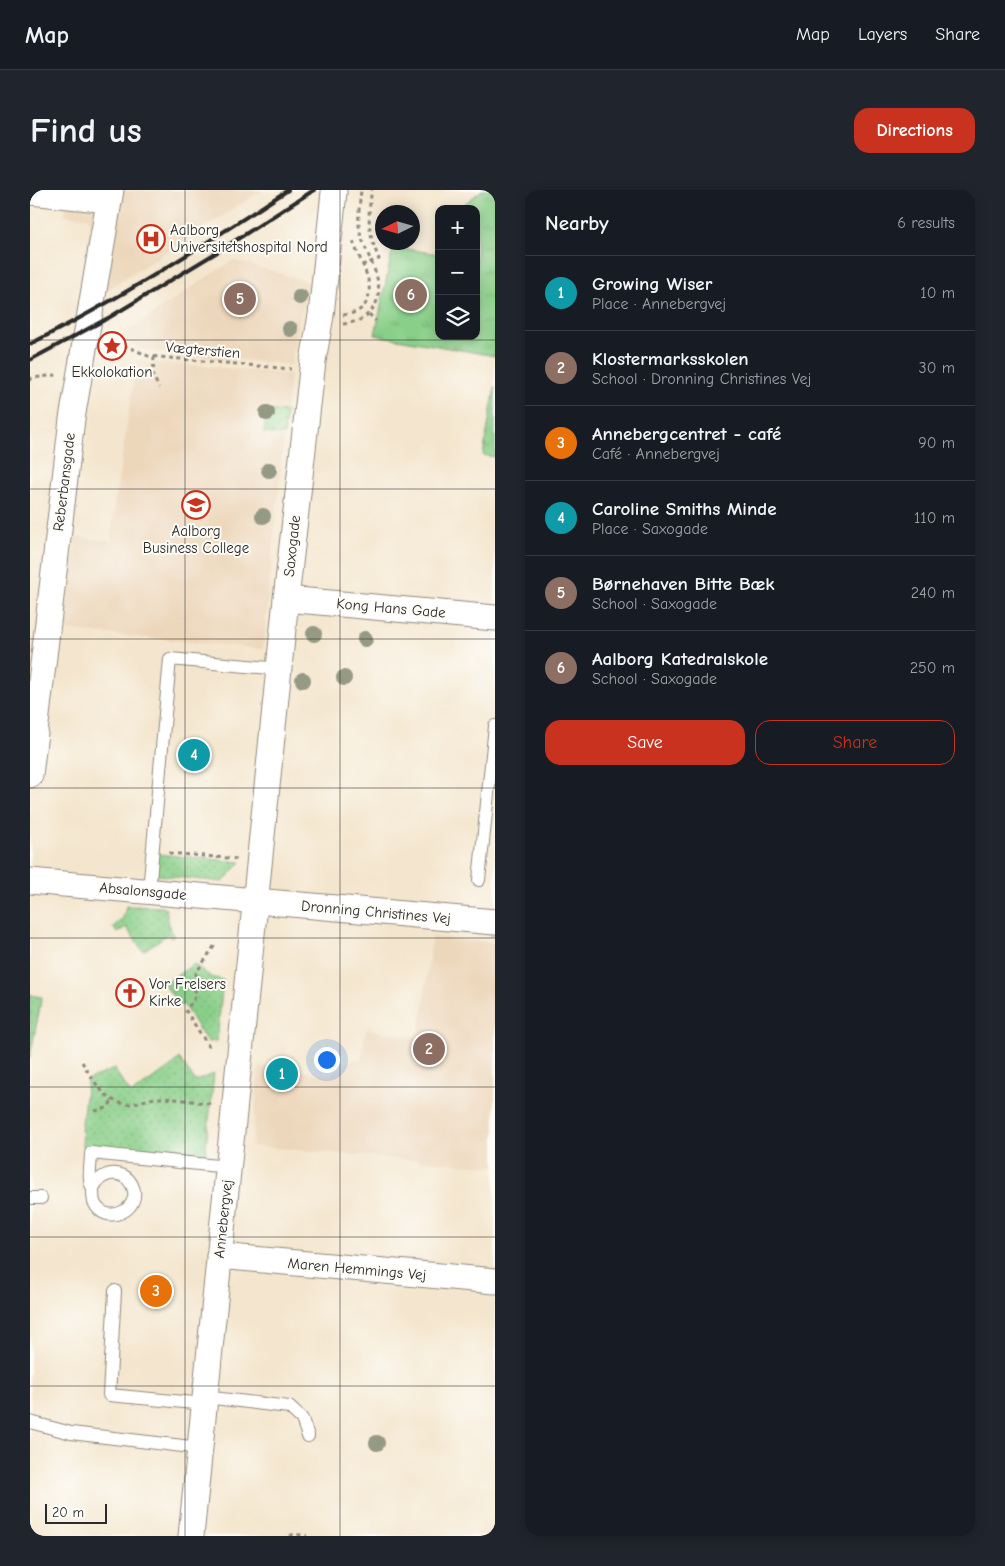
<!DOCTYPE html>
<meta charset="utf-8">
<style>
:root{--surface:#171b24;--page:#20242c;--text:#f1f3f6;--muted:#9ea1a6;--line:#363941;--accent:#c8321e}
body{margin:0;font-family:"Comic Neue",sans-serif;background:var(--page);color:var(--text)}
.controls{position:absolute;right:15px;top:15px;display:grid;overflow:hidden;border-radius:10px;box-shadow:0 2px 12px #0003}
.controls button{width:45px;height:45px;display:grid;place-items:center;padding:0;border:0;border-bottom:1px solid var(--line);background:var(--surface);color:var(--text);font:25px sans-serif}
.compass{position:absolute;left:345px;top:15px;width:45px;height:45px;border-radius:50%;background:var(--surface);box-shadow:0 2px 12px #0003;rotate:265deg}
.scale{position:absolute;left:15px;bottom:12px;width:62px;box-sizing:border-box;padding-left:5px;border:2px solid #2b2b2b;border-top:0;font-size:14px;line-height:18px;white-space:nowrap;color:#2b2b2b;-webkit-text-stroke:4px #fdfcf7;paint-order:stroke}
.you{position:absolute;left:296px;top:869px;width:18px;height:18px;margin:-12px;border:4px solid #fff;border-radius:50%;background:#1a73e8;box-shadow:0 0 0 8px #1a73e833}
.badge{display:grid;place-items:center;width:32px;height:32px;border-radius:50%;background:var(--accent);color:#fff;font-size:16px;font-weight:700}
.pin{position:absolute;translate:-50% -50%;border:2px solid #fff;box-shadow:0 1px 5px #0006}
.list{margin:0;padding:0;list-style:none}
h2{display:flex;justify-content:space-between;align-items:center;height:65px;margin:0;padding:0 20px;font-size:21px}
h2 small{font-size:16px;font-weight:400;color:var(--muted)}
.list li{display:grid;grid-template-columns:32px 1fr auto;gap:15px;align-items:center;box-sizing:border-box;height:75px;padding:0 20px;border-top:1px solid var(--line)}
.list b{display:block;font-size:19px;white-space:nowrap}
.list p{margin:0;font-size:16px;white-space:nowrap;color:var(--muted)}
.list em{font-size:16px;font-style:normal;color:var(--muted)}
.actions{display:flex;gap:10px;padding:15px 20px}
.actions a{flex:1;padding:11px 0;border:1px solid var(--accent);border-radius:15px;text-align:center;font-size:18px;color:var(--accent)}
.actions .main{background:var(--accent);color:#fff}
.icon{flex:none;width:28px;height:28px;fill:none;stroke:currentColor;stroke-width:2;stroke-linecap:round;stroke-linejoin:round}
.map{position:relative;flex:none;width:465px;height:1346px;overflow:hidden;border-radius:15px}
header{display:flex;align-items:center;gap:30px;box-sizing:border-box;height:70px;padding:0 25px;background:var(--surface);border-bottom:1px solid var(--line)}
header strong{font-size:24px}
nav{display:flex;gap:28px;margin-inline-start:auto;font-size:18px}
.intro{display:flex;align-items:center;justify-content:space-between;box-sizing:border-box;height:120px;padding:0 30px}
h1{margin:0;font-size:35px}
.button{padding:12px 22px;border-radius:15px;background:var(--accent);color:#fff;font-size:18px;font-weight:700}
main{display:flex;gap:30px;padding:0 30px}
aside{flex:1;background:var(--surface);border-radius:15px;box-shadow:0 2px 12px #0003}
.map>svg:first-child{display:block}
.built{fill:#edd7bb}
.grass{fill:url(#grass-dots);stroke:#5a7d5a}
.park{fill:url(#park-tufts);stroke:#5a7d5a}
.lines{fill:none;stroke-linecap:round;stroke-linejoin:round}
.service-casing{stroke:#90887c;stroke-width:14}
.minor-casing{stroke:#90887c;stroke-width:27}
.path{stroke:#90887c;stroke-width:3;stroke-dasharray:4 4;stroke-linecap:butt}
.service{stroke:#fff;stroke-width:12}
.minor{stroke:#fff;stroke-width:25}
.rail{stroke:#2b2b2b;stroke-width:4}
.tree{fill:#959a84}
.grid{fill:none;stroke:#2b2b2b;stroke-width:1;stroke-opacity:0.55}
.labels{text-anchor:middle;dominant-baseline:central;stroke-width:4;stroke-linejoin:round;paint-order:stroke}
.poi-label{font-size:15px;fill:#2b2b2b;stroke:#fdfcf7;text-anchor:start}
.street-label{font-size:15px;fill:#2b2b2b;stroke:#fdfcf7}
</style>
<header>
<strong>Map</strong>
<nav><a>Map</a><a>Layers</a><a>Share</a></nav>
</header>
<div class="intro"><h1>Find us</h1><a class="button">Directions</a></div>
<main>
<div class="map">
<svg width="465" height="1346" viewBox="0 0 465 1346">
<defs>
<pattern id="grass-dots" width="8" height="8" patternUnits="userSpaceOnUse" patternTransform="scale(1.25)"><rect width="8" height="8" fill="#8acf89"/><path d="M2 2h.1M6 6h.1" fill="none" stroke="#77b276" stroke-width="1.8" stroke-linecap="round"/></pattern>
<pattern id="park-tufts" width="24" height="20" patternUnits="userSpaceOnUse" patternTransform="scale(1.25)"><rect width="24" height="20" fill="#8acf89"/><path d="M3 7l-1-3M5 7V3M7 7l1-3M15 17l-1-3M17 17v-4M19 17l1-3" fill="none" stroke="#77b276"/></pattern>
</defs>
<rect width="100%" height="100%" fill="#fdfcf7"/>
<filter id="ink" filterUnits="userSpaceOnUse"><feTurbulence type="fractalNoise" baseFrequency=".02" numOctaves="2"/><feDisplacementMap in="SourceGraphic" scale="10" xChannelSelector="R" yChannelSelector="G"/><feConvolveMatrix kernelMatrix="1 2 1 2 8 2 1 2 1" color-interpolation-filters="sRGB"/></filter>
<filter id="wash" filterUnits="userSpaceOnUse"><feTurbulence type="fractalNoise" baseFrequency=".0096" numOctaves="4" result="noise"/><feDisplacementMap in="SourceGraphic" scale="20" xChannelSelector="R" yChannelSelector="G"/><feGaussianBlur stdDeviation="1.12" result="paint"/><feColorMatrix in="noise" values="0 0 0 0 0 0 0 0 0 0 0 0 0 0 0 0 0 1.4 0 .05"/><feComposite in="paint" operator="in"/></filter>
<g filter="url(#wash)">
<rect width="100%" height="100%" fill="#f4e6ce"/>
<g class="built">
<polygon points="38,0 233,0 78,99 47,116 61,32 57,27 35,25"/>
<polygon points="203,70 283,93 270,126 261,175 121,161 80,147 89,145 109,133"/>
<polygon points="107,170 260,184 233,459 34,440 45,347 81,351 85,311"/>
<polygon points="402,747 465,753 465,977 222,956 229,877 300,885 321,870 331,870 336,839 389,848"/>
</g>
<g class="grass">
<polygon points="236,220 256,222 254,245 234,243"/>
<polygon points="127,664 211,672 193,692 126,685"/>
<polygon points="96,716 132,717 136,719 140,740 145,745 141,748 138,744 113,761 96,737 87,743 83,737 93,728"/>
<polygon points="164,774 181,787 193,790 187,851 177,852 153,814 150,816 134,794"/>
<polygon points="0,805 12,807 0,867"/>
<polygon points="149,868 165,891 184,884 175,968 52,955 53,942 51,941 57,890 84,879 101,904 142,876"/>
</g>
<g class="park">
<polygon points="452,0 465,0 465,166 345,145 363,57 409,64 409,146 446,146 446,19 428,19"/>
<polygon points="465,197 465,267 453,265"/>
</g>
</g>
<g filter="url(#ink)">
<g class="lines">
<defs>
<g id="service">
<polyline points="449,690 465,536"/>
<polyline points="119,701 140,469 250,479"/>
<path d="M63 999C69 982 93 977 102 995 114 1019 75 1038 64 1012 63 1008 63 1005 63 1001 63 997 60 994 60 990 59 981 61 972 61 963L198 977"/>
<polyline points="0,1008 11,1008"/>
<polyline points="85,1101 79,1205 175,1214"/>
<polyline points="175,1207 259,1217 272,1229 278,1246"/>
<polyline points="0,1232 41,1243 170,1258"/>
</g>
<g id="minor">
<polyline points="0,2 79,10"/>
<polyline points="256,409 465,428"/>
<polyline points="0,585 42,229 81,0"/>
<polyline points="0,691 465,732"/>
<polyline points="189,1066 465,1091"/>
<polyline points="161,1346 256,409 283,171 291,125 304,2"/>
</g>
</defs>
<use href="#service" class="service-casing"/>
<use href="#minor" class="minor-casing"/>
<g class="path">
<path d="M332 75 349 69C338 43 337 27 342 0"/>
<polyline points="339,124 346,131"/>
<path d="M313 125C321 124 329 122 334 116 349 96 328 70 323 50"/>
<path d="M313 134C323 133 333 130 340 122 364 96 331 63 329 35 328 24 330 11 331 0"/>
<polyline points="78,152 99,157 118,166 261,179"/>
<polyline points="124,167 123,186 129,198"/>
<polyline points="0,191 2,188 27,185"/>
<polyline points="139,663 208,669"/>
<polyline points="179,857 156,821 165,807 166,783 185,755"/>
<path d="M52 872C62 888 76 915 99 914 109 913 119 908 129 908 147 908 166 912 184 914"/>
<polyline points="65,921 77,918 83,910"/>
<polyline points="260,1346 264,1344 277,1346"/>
</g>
<use href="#service" class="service"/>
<use href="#minor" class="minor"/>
<g class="rail">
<path d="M0 154C90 109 174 55 258 0"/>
<polyline points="0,170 80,127 189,61 284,0"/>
</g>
</g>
<g class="tree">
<circle cx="270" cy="107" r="8"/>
<circle cx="260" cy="139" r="8"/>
<circle cx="237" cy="223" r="8"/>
<circle cx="239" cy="280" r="8"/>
<circle cx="233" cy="326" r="8"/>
<circle cx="284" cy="444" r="8"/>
<circle cx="335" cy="449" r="8"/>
<circle cx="314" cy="488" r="8"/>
<circle cx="273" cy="490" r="8"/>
<circle cx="347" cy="1253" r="8"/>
</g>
</g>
<path class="grid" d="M155 0V1346M310 0V1346M0 150H465M0 299H465M0 449H465M0 598H465M0 748H465M0 897H465M0 1047H465M0 1196H465"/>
<defs>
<symbol id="hospital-ring" viewBox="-11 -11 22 22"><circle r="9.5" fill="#fdfcf7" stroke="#c8321e" stroke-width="1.5"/><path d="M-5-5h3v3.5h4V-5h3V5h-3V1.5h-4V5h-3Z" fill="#c8321e"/></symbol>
<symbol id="sight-ring" viewBox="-11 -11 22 22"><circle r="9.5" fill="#fdfcf7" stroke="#c8321e" stroke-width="1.5"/><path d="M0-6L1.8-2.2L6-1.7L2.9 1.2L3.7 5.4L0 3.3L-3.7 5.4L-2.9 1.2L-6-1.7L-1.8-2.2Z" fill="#c8321e"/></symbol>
<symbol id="school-ring" viewBox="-11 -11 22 22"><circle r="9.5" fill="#fdfcf7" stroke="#c8321e" stroke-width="1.5"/><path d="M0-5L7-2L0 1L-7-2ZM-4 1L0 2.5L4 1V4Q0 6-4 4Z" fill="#c8321e"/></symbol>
<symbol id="church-ring" viewBox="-11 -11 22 22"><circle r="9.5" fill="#fdfcf7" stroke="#c8321e" stroke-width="1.5"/><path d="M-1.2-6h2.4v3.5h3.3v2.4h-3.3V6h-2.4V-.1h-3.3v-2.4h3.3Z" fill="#c8321e"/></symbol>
</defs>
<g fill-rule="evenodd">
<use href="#hospital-ring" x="105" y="33" width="32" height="32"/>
<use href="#sight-ring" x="66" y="140" width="32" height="32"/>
<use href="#school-ring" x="150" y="299" width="32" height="32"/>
<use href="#church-ring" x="84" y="787" width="32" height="32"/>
</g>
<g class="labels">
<g class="poi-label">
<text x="140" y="40">Aalborg<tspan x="140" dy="17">Universitetshospital Nord</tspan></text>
<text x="82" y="182" text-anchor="middle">Ekkolokation</text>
<text x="166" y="341" text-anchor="middle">Aalborg<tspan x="166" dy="17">Business College</tspan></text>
<text x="119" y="794">Vor Frelsers<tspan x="119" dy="17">Kirke</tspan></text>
</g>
<g class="street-label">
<text transform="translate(173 160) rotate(5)">Vægterstien</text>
<text transform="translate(34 292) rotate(-83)">Reberbansgade</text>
<text transform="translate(262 356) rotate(-84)">Saxogade</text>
<text transform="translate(361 418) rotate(5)">Kong Hans Gade</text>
<text transform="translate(113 701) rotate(5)">Absalonsgade</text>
<text transform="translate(346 722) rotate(5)">Dronning Christines Vej</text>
<text transform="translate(193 1029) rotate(-84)">Annebergvej</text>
<text transform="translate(327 1079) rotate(5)">Maren Hemmings Vej</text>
</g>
</g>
</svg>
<div class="controls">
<button>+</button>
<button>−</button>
<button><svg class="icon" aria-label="layers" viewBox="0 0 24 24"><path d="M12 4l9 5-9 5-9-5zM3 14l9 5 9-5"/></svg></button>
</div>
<svg class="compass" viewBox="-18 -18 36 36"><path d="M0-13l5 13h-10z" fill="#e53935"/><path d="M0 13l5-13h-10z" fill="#9ea1a6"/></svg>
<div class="scale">20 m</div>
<div class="you"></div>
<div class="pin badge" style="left:252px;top:884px;background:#0f9aa8">1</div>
<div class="pin badge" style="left:399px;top:859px;background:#8d6e63">2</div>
<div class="pin badge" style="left:126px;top:1101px;background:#e8710a">3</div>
<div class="pin badge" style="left:164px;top:565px;background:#0f9aa8">4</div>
<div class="pin badge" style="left:210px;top:109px;background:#8d6e63">5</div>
<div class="pin badge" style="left:381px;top:105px;background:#8d6e63">6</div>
</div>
<aside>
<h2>Nearby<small>6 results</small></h2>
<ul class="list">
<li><span class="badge" style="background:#0f9aa8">1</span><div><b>Growing Wiser</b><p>Place · Annebergvej</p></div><em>10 m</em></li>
<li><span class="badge" style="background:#8d6e63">2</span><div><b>Klostermarksskolen</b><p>School · Dronning Christines Vej</p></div><em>30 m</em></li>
<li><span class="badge" style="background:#e8710a">3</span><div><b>Annebergcentret - café</b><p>Café · Annebergvej</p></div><em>90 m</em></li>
<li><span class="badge" style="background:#0f9aa8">4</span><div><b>Caroline Smiths Minde</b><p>Place · Saxogade</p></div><em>110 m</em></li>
<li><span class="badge" style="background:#8d6e63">5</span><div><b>Børnehaven Bitte Bæk</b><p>School · Saxogade</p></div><em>240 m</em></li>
<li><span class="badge" style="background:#8d6e63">6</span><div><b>Aalborg Katedralskole</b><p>School · Saxogade</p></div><em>250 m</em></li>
</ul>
<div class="actions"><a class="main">Save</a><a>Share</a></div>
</aside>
</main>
